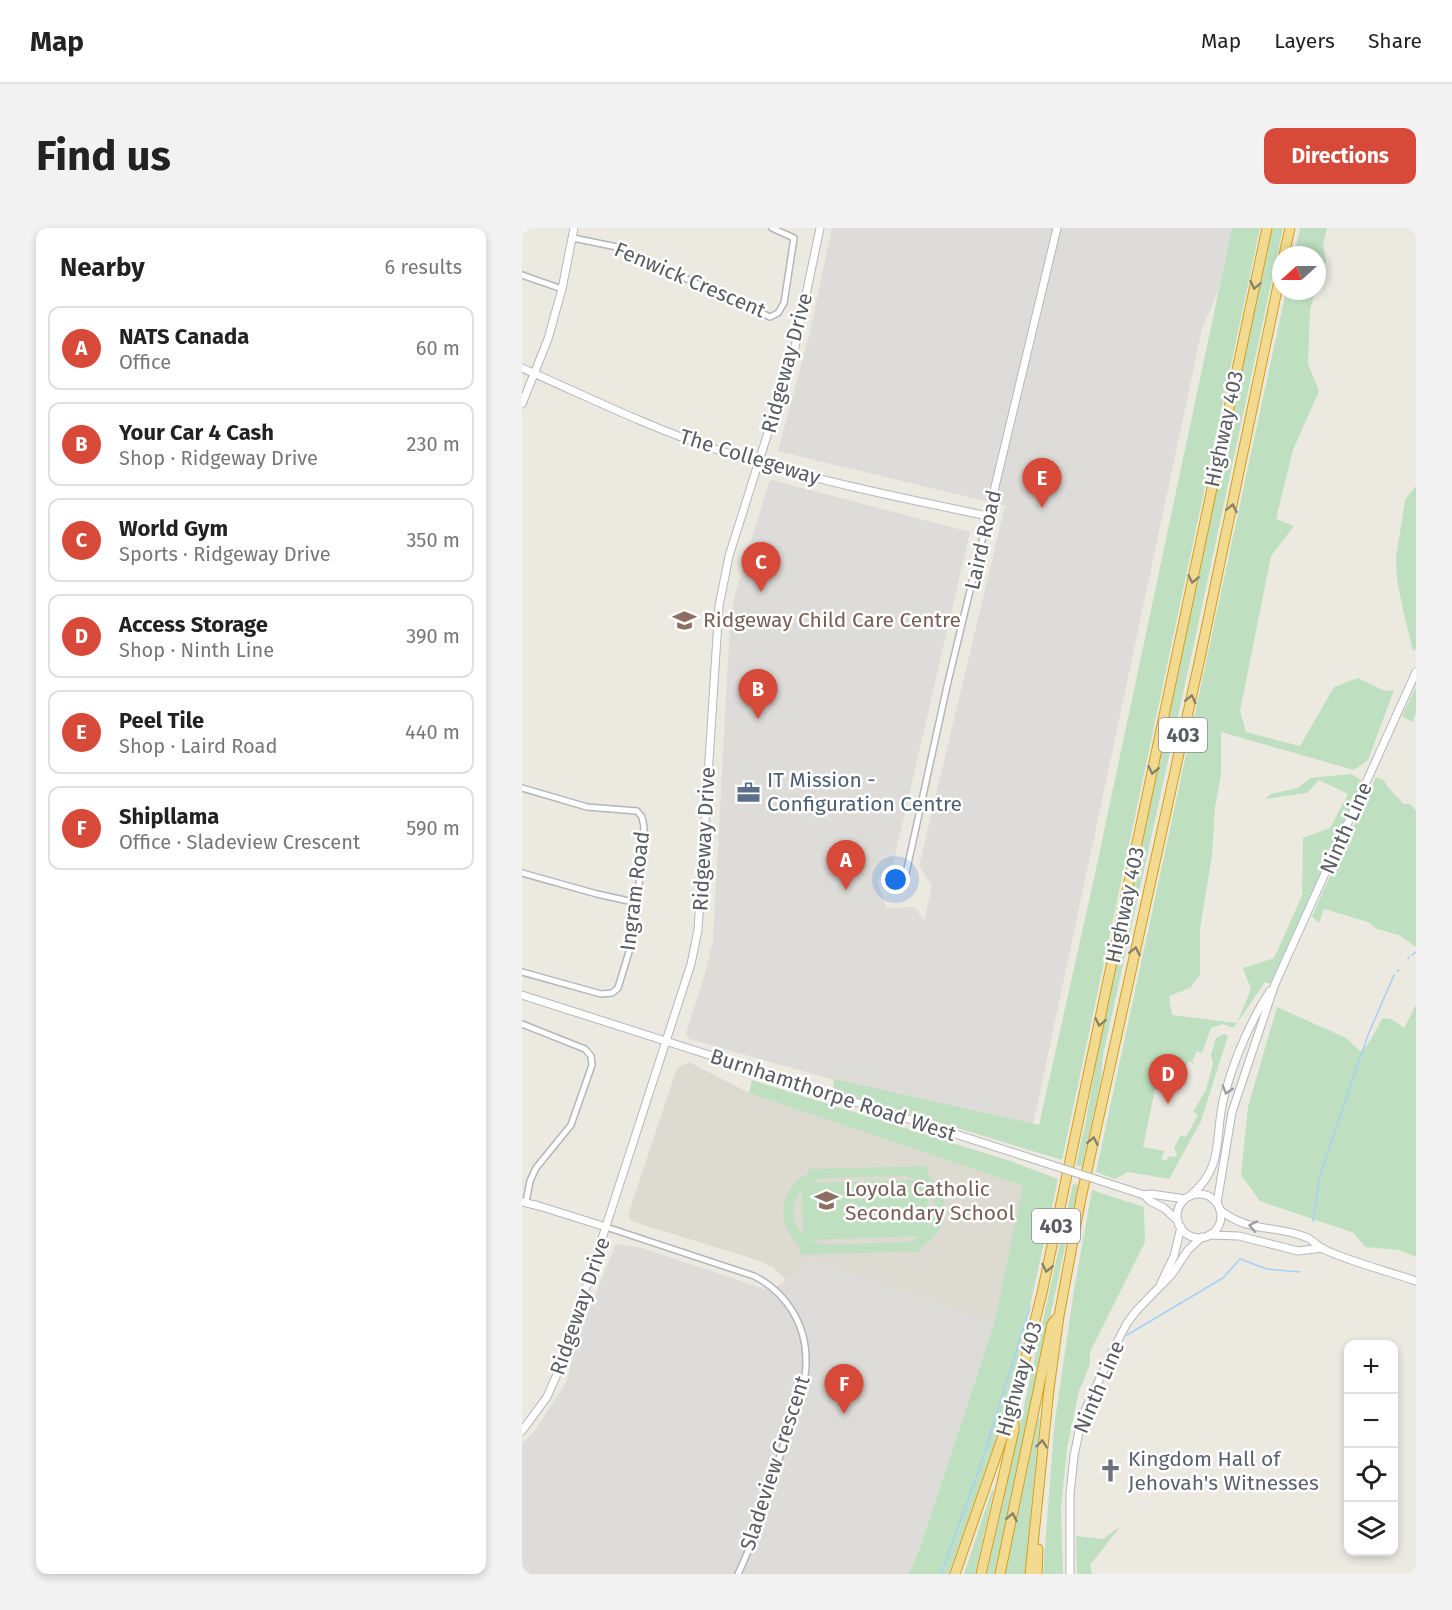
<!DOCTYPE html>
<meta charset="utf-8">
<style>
:root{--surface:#fff;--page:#f2f2f2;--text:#222;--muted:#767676;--line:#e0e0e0;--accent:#d74a3a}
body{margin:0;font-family:"Fira Sans",sans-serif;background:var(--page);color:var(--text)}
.controls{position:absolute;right:18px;bottom:18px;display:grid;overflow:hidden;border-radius:12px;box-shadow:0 3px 9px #0003}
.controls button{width:54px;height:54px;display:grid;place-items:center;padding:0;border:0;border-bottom:2px solid var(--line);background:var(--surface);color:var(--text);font:30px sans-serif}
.compass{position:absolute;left:750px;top:18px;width:54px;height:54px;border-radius:50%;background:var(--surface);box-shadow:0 3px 9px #0003;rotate:249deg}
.you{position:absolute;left:374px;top:652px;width:21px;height:21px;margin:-15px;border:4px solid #fff;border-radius:50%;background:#1a73e8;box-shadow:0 0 0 9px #1a73e833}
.badge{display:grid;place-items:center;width:39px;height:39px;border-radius:50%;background:var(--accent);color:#fff;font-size:20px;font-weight:700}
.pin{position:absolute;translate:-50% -50px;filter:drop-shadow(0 2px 3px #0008)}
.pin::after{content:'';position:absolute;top:32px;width:21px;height:18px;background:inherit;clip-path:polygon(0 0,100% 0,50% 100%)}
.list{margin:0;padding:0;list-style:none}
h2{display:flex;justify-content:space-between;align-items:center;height:78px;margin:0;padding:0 24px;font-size:26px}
h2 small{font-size:20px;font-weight:400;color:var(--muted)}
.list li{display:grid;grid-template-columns:39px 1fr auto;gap:18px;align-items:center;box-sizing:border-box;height:84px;margin:0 12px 12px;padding:0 12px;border:2px solid var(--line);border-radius:12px}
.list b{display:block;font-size:22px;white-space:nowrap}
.list p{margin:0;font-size:20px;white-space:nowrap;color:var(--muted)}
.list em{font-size:20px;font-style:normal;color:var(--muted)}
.icon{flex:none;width:33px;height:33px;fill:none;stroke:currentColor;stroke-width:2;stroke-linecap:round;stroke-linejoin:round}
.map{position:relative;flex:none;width:894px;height:1346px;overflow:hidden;border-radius:12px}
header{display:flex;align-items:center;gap:36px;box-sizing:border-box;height:84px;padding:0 30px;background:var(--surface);border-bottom:2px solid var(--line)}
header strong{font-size:28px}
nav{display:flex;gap:33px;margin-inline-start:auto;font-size:21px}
.intro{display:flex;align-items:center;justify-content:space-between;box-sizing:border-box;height:144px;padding:0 36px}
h1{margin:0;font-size:42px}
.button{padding:15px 27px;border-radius:12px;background:var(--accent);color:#fff;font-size:21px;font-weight:700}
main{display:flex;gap:36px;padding:0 36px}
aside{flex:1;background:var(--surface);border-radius:12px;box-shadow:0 3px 9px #0003}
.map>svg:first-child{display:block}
.industrial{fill:#dedcd8}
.education{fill:#dddad2}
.green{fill:#bfe0c0;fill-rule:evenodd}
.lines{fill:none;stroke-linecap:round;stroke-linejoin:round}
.stream{stroke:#a5d1f6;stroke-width:1.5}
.street-casing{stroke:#b3b6ba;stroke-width:8}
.secondary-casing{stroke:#b4b7bc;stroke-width:9}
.highway-casing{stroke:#d59e16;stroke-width:11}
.street{stroke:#fff;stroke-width:5}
.secondary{stroke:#fff;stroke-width:7}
.highway{stroke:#f2db90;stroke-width:9}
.secondary-bridge-casing{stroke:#b4b7bc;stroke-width:9;stroke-linecap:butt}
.secondary-bridge{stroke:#fff;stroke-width:7}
.oneway{stroke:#87826e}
.oneway2{stroke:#9b9da0}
.labels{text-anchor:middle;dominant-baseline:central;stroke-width:5;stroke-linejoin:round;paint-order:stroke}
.shield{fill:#fff;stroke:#8b8d90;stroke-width:1.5}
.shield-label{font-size:20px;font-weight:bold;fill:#595c60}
.street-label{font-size:21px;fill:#595c60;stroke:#fff}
.education-label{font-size:21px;fill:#785e54;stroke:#fff;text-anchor:start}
.service-label{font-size:21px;fill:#4e5e75;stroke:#fff;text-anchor:start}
.worship-label{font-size:21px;fill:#5b616d;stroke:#fff;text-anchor:start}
</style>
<header>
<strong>Map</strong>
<nav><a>Map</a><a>Layers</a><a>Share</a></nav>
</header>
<div class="intro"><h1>Find us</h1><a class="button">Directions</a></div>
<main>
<aside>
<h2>Nearby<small>6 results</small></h2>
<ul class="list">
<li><span class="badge">A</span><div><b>NATS Canada</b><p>Office</p></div><em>60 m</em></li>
<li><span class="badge">B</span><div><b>Your Car 4 Cash</b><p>Shop · Ridgeway Drive</p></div><em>230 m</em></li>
<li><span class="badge">C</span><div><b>World Gym</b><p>Sports · Ridgeway Drive</p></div><em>350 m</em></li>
<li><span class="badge">D</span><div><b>Access Storage</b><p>Shop · Ninth Line</p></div><em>390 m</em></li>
<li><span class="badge">E</span><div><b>Peel Tile</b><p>Shop · Laird Road</p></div><em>440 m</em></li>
<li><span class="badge">F</span><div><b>Shipllama</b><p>Office · Sladeview Crescent</p></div><em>590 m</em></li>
</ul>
</aside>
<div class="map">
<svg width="894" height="1346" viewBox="0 0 894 1346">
<rect width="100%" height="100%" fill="#ebe9e0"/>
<g class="industrial">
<polygon points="310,0 710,0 697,60 680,101 511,897 323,855 167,811 164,805 181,752 191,713 208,395 212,369 247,254 250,252 448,304 371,636 355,653 365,680 393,679 402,694 410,658 397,638 483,278 256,223 287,108"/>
<polygon points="94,1016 120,1020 249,1063 291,1032 472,1096 399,1317 387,1346 0,1346 0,1215 11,1205 44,1155 57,1107"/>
</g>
<polygon class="education" points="167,834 227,865 502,958 472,1096 291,1032 264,1052 252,1040 235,1032 109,993 106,987 155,840"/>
<g class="green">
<polygon points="710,0 738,0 540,932 311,862 312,851 517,897 571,655"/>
<polygon points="750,0 761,0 673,411 581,827 579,851 560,939 554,937 564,892 577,818"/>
<polygon points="778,0 805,0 801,16 804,34 795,61 795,27 772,27"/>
<polygon points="764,63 794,63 788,81 786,136 797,163 771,222 754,291 772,298 749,328 718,483 724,504 778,518 812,459 836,450 863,463 872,462 846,532 832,542 699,504 699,547 693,579 690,627 678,701 678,747 668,760 647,768 650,787 715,795 729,761 721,740 752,730 780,668 781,610 808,600 826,566 797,552 785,565 743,571 749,566 776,560 788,550 829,546 839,552 837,560 748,756 743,754 715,795 711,800 701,796 689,800 680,825 675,823 670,833 674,837 667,833 663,840 640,828 621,919 642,923 639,931 644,933 647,928 653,929 655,926 652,920 659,907 664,909 676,887 671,884 684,862 691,835 689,827 694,810 702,806 706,808 679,893 647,951 606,944 593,951 574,944"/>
<polygon points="894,258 894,421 891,423 881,382 875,351 874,330 883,272"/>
<polygon points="894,459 894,484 890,494 880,488"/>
<path d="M854 549 862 552C867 564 875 566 881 576H888L894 583V719L877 707 855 701 846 694 802 681 797 695 790 688Z"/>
<path d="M894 777V1029L877 1022 843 1019 832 1005 738 973 719 947 726 879 755 779 824 810 838 823C848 818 854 800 861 790L869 791 882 800Z"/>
<polygon points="230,852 491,934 536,951 497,1128 473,1214 427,1346 387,1346 399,1317 472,1096 501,958 227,865"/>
<path d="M405 938 406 946C431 968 428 1003 399 1019V1023L279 1027C278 1015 270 1012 266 1002 255 980 266 955 287 945V941ZM382 948 395 952 288 955 301 950ZM406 959C415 972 415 987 406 1000ZM280 961 281 1006C268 994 268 974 280 961ZM398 1008 386 1014 304 1017 288 1012Z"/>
<polygon points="551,956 556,957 474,1346 465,1346"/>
<polygon points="570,962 622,979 623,1014 568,1124 568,1136 557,1163 545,1220 539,1280 541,1346 521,1346 532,1200 552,1062"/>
<polygon points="516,1190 518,1190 503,1346 483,1346"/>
<polygon points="470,1262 472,1262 453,1346 442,1346"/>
<polygon points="599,1298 568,1337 570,1346 555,1346 554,1308 581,1311"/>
</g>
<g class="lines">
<g class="stream">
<polyline points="890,727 894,724"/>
<polyline points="886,731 887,729"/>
<polyline points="875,743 877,742"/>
<polyline points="791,993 798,947 846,807 872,747"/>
<polyline points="605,1107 701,1050 718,1031 745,1041 777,1044"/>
<polyline points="419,1346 459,1236 508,1079"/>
</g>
<defs>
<g id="street">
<polyline points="51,10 95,19 248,89 256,85 262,75 272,10 250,0"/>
<polyline points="0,47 40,61"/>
<polyline points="0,560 65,579 115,583 120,589 122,599 113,704 96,760 90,765 79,766 0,744"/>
<polyline points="0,645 75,666 116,675"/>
<polyline points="381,659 425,458 466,288"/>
<polyline points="0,796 63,821 69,828 70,837 49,897 14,940 8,953 4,974"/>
<path d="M84 999 232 1048C264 1064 284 1096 284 1132 285 1155 274 1178 267 1199 252 1246 237 1302 216 1346"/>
</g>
<g id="secondary">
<path d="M0 140C64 168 126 199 193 221 282 250 374 269 466 288L535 0"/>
<polyline points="0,176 26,111 40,61 52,0"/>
<polyline points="0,767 505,929"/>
<polyline points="576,952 622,967 629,966 663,971"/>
<circle cx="677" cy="988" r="22"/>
<polyline points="622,967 628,973 642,980 656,993"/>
<path d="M668 968C705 937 691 906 703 865 713 829 728 794 748 763"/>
<polyline points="0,974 17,978 84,999"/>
<polyline points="695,975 710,884 753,756 894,444"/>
<path d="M698 982C728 1006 754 996 786 1010 791 1013 796 1018 801 1021 829 1034 865 1043 894 1053"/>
<polyline points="688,1007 717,1008 776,1023 800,1020"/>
<polyline points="639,1055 652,1028 659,999"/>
<polyline points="0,1203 25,1169 39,1137 169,736 176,702 197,378 207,328 273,119 298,0"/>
<polyline points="548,1346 548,1266 552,1228 560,1189 590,1124 605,1095 615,1082 650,1046 666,1022 680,1009"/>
</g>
<g id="highway">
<polyline points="762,27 768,0"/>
<polyline points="433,1346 492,1176 520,1065 745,0"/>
<polyline points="459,1346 492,1202 492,1187"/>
<polyline points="478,1346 530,1096 534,1091"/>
<polyline points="508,1346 527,1161 537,1088 559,970 678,430 759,43"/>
<polyline points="515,1346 516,1321"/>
</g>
</defs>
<use href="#street" class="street-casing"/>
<use href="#secondary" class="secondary-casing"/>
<use href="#highway" class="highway-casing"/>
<use href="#street" class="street"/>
<use href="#secondary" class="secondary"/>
<use href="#highway" class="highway"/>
<defs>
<polyline id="secondary-bridge" points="505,929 576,952"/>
</defs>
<use href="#secondary-bridge" class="secondary-bridge-casing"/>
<use href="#secondary-bridge" class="secondary-bridge"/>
</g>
<defs><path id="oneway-chevron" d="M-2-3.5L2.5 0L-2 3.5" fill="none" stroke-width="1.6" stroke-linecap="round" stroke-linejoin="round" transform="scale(1.5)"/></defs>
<g class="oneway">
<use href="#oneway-chevron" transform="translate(733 57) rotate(102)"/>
<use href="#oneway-chevron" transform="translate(710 280) rotate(-78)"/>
<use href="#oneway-chevron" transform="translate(671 351) rotate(102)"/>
<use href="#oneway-chevron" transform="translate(669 471) rotate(-77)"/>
<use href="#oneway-chevron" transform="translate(631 542) rotate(102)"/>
<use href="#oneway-chevron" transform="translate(613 723) rotate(-78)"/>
<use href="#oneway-chevron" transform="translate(578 794) rotate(102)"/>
<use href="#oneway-chevron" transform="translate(571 913) rotate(-78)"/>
<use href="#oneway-chevron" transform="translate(525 1040) rotate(102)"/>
<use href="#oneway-chevron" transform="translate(520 1216) rotate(-84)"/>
<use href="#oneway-chevron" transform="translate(490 1289) rotate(-78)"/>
</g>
<g class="oneway2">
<use href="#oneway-chevron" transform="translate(705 862) rotate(107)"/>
<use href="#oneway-chevron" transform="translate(731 998) rotate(-169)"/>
</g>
<defs>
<symbol id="school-bare" viewBox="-9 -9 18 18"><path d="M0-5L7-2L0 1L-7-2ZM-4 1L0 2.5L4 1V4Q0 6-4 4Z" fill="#8d6e63" stroke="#fff" stroke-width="2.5" paint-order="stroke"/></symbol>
<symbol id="office-bare" viewBox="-9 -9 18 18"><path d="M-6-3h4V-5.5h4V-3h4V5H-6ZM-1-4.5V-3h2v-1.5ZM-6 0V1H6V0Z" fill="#5c6f8a" stroke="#fff" stroke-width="2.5" paint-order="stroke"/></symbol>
<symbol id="church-bare" viewBox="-9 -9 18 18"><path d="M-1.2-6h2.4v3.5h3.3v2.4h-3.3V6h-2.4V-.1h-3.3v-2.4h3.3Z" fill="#6b7280" stroke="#fff" stroke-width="2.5" paint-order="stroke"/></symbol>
</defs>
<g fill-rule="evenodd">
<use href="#school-bare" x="146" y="376" width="33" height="33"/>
<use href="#office-bare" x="210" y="548" width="33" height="33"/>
<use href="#school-bare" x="288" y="956" width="33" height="33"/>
<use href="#church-bare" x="572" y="1226" width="33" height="33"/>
</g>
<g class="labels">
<g class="shield">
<rect x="637" y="490" width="48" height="34" rx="4.5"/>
<rect x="510" y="981" width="48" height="34" rx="4.5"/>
</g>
<g class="shield-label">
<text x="661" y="507">403</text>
<text x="534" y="998">403</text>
</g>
<g class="street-label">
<text transform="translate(168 52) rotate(23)">Fenwick Crescent</text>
<text transform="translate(265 135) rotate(-75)">Ridgeway Drive</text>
<text transform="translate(702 201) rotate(-78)">Highway 403</text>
<text transform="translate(228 229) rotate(17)">The Collegeway</text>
<text transform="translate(461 312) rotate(-77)">Laird Road</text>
<text transform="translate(824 600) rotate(-66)">Ninth Line</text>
<text transform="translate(182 611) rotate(-87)">Ridgeway Drive</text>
<text transform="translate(113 663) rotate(-83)">Ingram Road</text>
<text transform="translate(603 677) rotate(-78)">Highway 403</text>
<text transform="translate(311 867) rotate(18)">Burnhamthorpe Road West</text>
<text transform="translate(58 1078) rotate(-71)">Ridgeway Drive</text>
<text transform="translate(497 1151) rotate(-74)">Highway 403</text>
<text transform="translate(577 1159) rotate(-67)">Ninth Line</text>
<text transform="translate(253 1235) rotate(-72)">Sladeview Crescent</text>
</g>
<g class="education-label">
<text x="181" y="392">Ridgeway Child Care Centre</text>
<text x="323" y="961">Loyola Catholic<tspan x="323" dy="24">Secondary School</tspan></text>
</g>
<g class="service-label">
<text x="245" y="552">IT Mission -<tspan x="245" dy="24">Configuration Centre</tspan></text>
</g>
<g class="worship-label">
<text x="606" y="1231">Kingdom Hall of<tspan x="606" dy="24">Jehovah's Witnesses</tspan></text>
</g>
</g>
</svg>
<div class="controls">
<button>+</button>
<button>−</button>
<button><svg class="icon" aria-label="locate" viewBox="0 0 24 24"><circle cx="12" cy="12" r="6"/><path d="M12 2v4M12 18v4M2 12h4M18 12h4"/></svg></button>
<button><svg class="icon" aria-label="layers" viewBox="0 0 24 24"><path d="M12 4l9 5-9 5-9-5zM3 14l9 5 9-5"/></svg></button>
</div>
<svg class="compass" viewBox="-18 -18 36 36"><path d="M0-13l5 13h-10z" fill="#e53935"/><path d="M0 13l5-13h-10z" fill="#767676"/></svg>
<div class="you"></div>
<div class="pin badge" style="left:324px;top:662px">A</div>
<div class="pin badge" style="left:236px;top:491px">B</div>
<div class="pin badge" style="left:239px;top:364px">C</div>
<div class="pin badge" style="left:646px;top:876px">D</div>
<div class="pin badge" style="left:520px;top:280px">E</div>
<div class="pin badge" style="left:322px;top:1186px">F</div>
</div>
</main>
